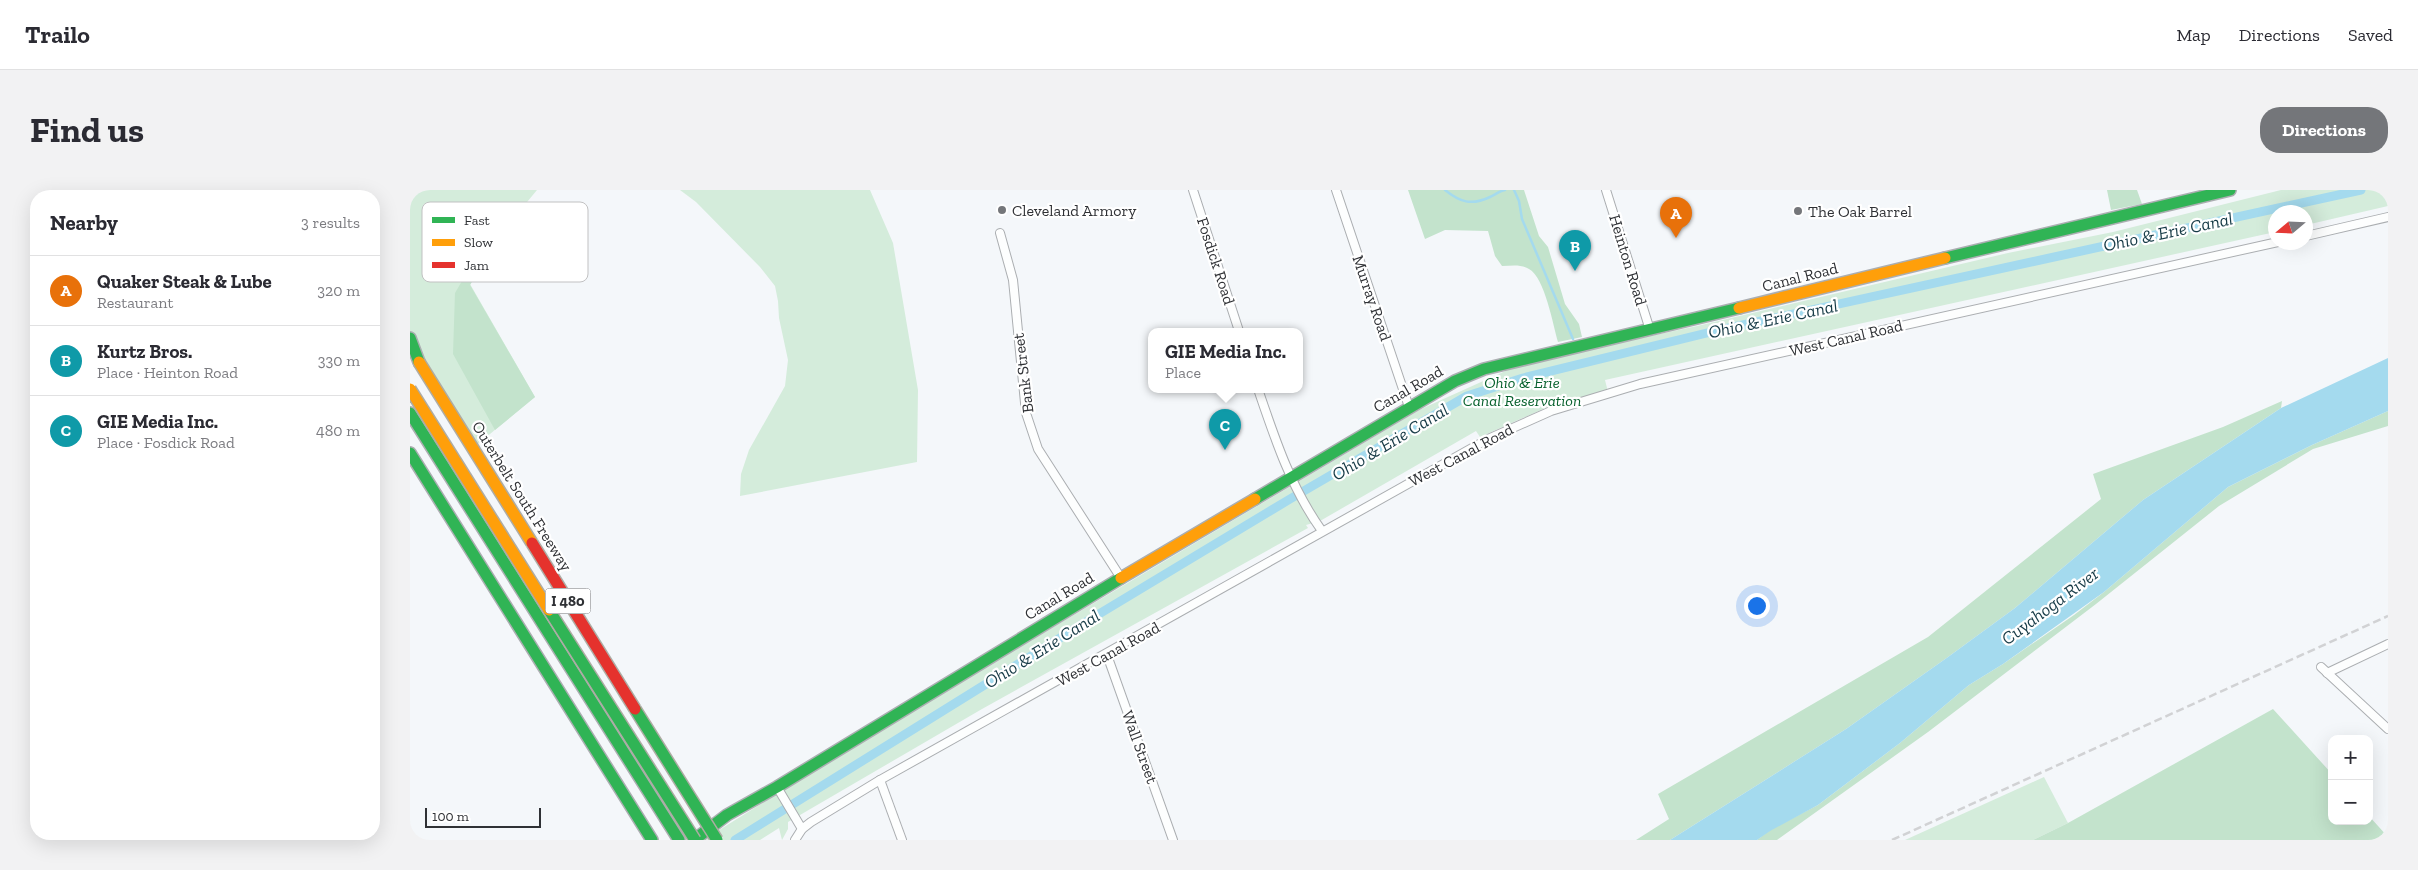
<!DOCTYPE html>
<meta charset="utf-8">
<style>
:root{--surface:#fff;--page:#f2f2f3;--text:#2b2b33;--muted:#7c7c81;--line:#e1e1e2;--accent:#74767a}
body{margin:0;font-family:"Zilla Slab",serif;background:var(--page);color:var(--text)}
.controls{position:absolute;right:15px;bottom:15px;display:grid;overflow:hidden;border-radius:10px;box-shadow:0 5px 20px #0002}
.controls button{width:45px;height:45px;display:grid;place-items:center;padding:0;border:0;border-bottom:1px solid var(--line);background:var(--surface);color:var(--text);font:25px sans-serif}
.compass{position:absolute;left:1858px;top:15px;width:45px;height:45px;border-radius:50%;background:var(--surface);box-shadow:0 5px 20px #0002;rotate:251deg}
.scale{position:absolute;left:15px;bottom:12px;width:116px;box-sizing:border-box;padding-left:5px;border:2px solid #2f3135;border-top:0;font-size:14px;line-height:18px;white-space:nowrap;color:#2f3135;-webkit-text-stroke:4px #fff;paint-order:stroke}
.you{position:absolute;left:1346px;top:415px;width:18px;height:18px;margin:-12px;border:4px solid #fff;border-radius:50%;background:#1a73e8;box-shadow:0 0 0 8px #1a73e833}
.badge{display:grid;place-items:center;width:32px;height:32px;border-radius:50%;background:var(--accent);color:#fff;font-size:16px;font-weight:700}
.pin{position:absolute;translate:-50% -41px;filter:drop-shadow(0 1px 2px #0008)}
.pin::after{content:'';position:absolute;top:26px;width:18px;height:15px;background:inherit;clip-path:polygon(0 0,100% 0,50% 100%)}
.popup{position:absolute;left:738px;top:138px;width:155px;height:65px;box-sizing:border-box;display:grid;place-content:center;border-radius:10px;background:var(--surface);filter:drop-shadow(0 1px 4px #0005);font-size:16px;white-space:nowrap;color:var(--muted)}
.popup b{font-size:19px;color:var(--text)}
.popup::after{content:'';position:absolute;left:50%;top:100%;margin-left:-10px;border:10px solid transparent;border-top-color:var(--surface)}
.list{margin:0;padding:0;list-style:none}
h2{display:flex;justify-content:space-between;align-items:center;height:65px;margin:0;padding:0 20px;font-size:21px}
h2 small{font-size:16px;font-weight:400;color:var(--muted)}
.list li{display:grid;grid-template-columns:32px 1fr auto;gap:15px;align-items:center;box-sizing:border-box;height:70px;padding:0 20px;border-top:1px solid var(--line)}
.list b{display:block;font-size:19px;white-space:nowrap}
.list p{margin:0;font-size:16px;white-space:nowrap;color:var(--muted)}
.list em{font-size:16px;font-style:normal;color:var(--muted)}
.map{position:relative;flex:none;width:1978px;height:650px;overflow:hidden;border-radius:20px}
header{display:flex;align-items:center;gap:30px;box-sizing:border-box;height:70px;padding:0 25px;background:var(--surface);border-bottom:1px solid var(--line)}
header strong{font-size:24px}
nav{display:flex;gap:28px;margin-inline-start:auto;font-size:18px}
.intro{display:flex;align-items:center;justify-content:space-between;box-sizing:border-box;height:120px;padding:0 30px}
h1{margin:0;font-size:35px}
.button{padding:12px 22px;border-radius:20px;background:var(--accent);color:#fff;font-size:18px;font-weight:700}
main{display:flex;gap:30px;padding:0 30px}
aside{flex:1;background:var(--surface);border-radius:20px;box-shadow:0 5px 20px #0002}
.map>svg:first-child{display:block}
.green{fill:#d4ecdb}
.forest{fill:#c3e3cc}
.water{fill:#a4daee}
.lines{fill:none;stroke-linecap:round;stroke-linejoin:round}
.stream{stroke:#a4daee;stroke-width:2.5}
.canal{stroke:#a4daee;stroke-width:9}
.street-casing{stroke:#abaeb1;stroke-width:10}
.fast-casing{stroke:#abaeb1;stroke-width:14}
.slow-casing{stroke:#abaeb1;stroke-width:14}
.street{stroke:#fdfefe;stroke-width:8}
.fast{stroke:#30b455;stroke-width:11}
.slow{stroke:#ff9f0a;stroke-width:11}
.rail{stroke:#d1d2d4;stroke-width:2.5;stroke-dasharray:8 4;stroke-linecap:butt}
.fast-bridge-casing{stroke:#aeaca4;stroke-width:14;stroke-linecap:butt}
.slow-bridge-casing{stroke:#aeaca4;stroke-width:14;stroke-linecap:butt}
.jam-bridge-casing{stroke:#aeaca4;stroke-width:14;stroke-linecap:butt}
.fast-bridge{stroke:#30b455;stroke-width:11}
.slow-bridge{stroke:#ff9f0a;stroke-width:11}
.jam-bridge{stroke:#e5322d;stroke-width:11}
.poi-dot{fill:#74767a;stroke:#fff;stroke-width:2}
.labels{text-anchor:middle;dominant-baseline:central;stroke-width:4.5;stroke-linejoin:round;paint-order:stroke}
.shield{fill:#fff;stroke:#6d6f72;stroke-width:1}
.shield-label{font-size:15px;font-weight:bold;fill:#2f3135}
.poi-label{font-size:16px;fill:#2f3135;stroke:#fff;text-anchor:start}
.street-label{font-size:16px;fill:#2f3135;stroke:#fff}
.park-label{font-size:16px;font-style:italic;fill:#07612d;stroke:#fff}
.water-label{font-size:18px;font-style:italic;fill:#163a46;stroke:#fff}
.key{fill:#fff;stroke:#c1c1c2;stroke-width:1}
.key-label{font-size:14px;fill:#2f3135}
</style>
<header>
<strong>Trailo</strong>
<nav><a>Map</a><a>Directions</a><a>Saved</a></nav>
</header>
<div class="intro"><h1>Find us</h1><a class="button">Directions</a></div>
<main>
<aside>
<h2>Nearby<small>3 results</small></h2>
<ul class="list">
<li><span class="badge" style="background:#e8710a">A</span><div><b>Quaker Steak &amp; Lube</b><p>Restaurant</p></div><em>320 m</em></li>
<li><span class="badge" style="background:#0f9aa8">B</span><div><b>Kurtz Bros.</b><p>Place · Heinton Road</p></div><em>330 m</em></li>
<li><span class="badge" style="background:#0f9aa8">C</span><div><b>GIE Media Inc.</b><p>Place · Fosdick Road</p></div><em>480 m</em></li>
</ul>
</aside>
<div class="map">
<svg width="1978" height="650" viewBox="0 0 1978 650">
<rect width="100%" height="100%" fill="#f4f7fa"/>
<g class="green">
<polygon points="0,0 127,0 103,29 60,94 125,207 63,258 0,148"/>
<polygon points="270,0 460,0 483,53 508,200 507,272 330,306 331,284 339,260 375,196 378,170 369,128 368,111 365,96 350,77 286,12"/>
<polygon points="1871,0 1978,0 1978,16 1896,35 1896,22 1866,22 1865,42 1195,190 1198,202 1160,212 1158,208 1070,247 1066,241 910,331 896,335 898,338 572,519 378,632 378,639 372,650 369,638 350,650 296,650 306,642 460,546 1009,220 1111,174 1287,136 1598,63 1703,42"/>
<polygon points="1634,587 1658,633 1623,650 1495,650"/>
</g>
<g class="forest">
<path d="M998 0H1114L1129 46 1138 57 1155 114 1169 134 1172 147 1148 152C1143 135 1135 88 1119 79 1111 74 1101 76 1092 76L1085 66 1078 41 1035 40 1015 49Z"/>
<polygon points="1697,0 1727,0 1732,14 1701,20"/>
<polygon points="57,74 72,76 60,95 125,207 85,240 43,164 45,103 52,91"/>
<polygon points="1872,211 1871,218 1733,310 1605,418 1538,467 1436,539 1260,650 1226,650 1259,629 1248,604 1518,447 1691,309 1683,284 1813,237"/>
<polygon points="1978,221 1978,236 1903,259 1809,316 1686,414 1518,542 1367,650 1347,650 1360,640 1408,615 1490,553 1559,495 1593,474 1664,425 1694,402 1818,297 1902,255"/>
<polygon points="1863,519 1922,584 1922,631 1959,631 1959,626 1978,647 1978,650 1623,650 1658,633"/>
</g>
<polygon class="water" points="1978,168 1978,221 1902,255 1818,297 1694,402 1593,474 1559,495 1490,553 1408,615 1360,641 1347,650 1260,650 1436,539 1538,467 1605,418 1733,310 1871,218"/>
<g class="lines">
<g class="stream">
<path d="M1035 0C1050 12 1061 16 1080 7 1085 5 1089 1 1095 0"/>
<polyline points="1104,0 1109,11 1112,29 1163,149"/>
</g>
<polyline class="canal" points="325,650 679,430 880,309 1057,206 1113,188 1305,141 1951,0"/>
<defs>
<g id="street">
<polyline points="783,0 829,141"/>
<polyline points="926,0 999,217"/>
<polyline points="1196,0 1240,140"/>
<polyline points="590,43 603,90 616,223 628,259 711,388"/>
<polyline points="1896,46 1978,27"/>
<path d="M848 199C865 249 881 298 912 341"/>
<polyline points="697,465 763,650"/>
<polyline points="1911,477 1978,539"/>
<polyline points="1917,483 1978,454"/>
<polyline points="470,590 492,650"/>
<polyline points="367,597 392,639"/>
<polyline points="385,650 392,639 401,632 470,590 1078,249 1141,221 1230,194 1868,52"/>
</g>
<g id="fast">
<polyline points="1535,68 1820,0"/>
<polyline points="0,148 9,172"/>
<polyline points="0,223 269,650"/>
<polyline points="0,263 242,650"/>
<polyline points="845,309 1045,191 1074,179 1329,118"/>
<polyline points="284,650 317,625 367,597 711,388"/>
</g>
<g id="slow">
<polyline points="1329,118 1535,68"/>
<polyline points="711,388 845,309"/>
</g>
</defs>
<use href="#street" class="street-casing"/>
<use href="#fast" class="fast-casing"/>
<use href="#slow" class="slow-casing"/>
<use href="#street" class="street"/>
<use href="#fast" class="fast"/>
<use href="#slow" class="slow"/>
<polyline class="rail" points="1482,650 1978,426"/>
<defs>
<g id="fast-bridge">
<polyline points="139,420 285,650"/>
<polyline points="225,519 307,650"/>
</g>
<g id="slow-bridge">
<polyline points="9,172 122,353"/>
<polyline points="0,199 139,420"/>
</g>
<polyline id="jam-bridge" points="122,353 225,519"/>
</defs>
<use href="#fast-bridge" class="fast-bridge-casing"/>
<use href="#slow-bridge" class="slow-bridge-casing"/>
<use href="#jam-bridge" class="jam-bridge-casing"/>
<use href="#fast-bridge" class="fast-bridge"/>
<use href="#slow-bridge" class="slow-bridge"/>
<use href="#jam-bridge" class="jam-bridge"/>
</g>
<g class="poi-dot">
<circle cx="592" cy="20" r="5"/>
<circle cx="1388" cy="21" r="5"/>
</g>
<g class="labels">
<rect class="shield" x="135.5" y="398.5" width="45" height="25" rx="4"/>
<g class="shield-label">
<text x="158" y="411">I 480</text>
</g>
<g class="poi-label">
<text x="602" y="20">Cleveland Armory</text>
<text x="1398" y="21">The Oak Barrel</text>
</g>
<g class="street-label">
<text transform="translate(1218 70) rotate(73)">Heinton Road</text>
<text transform="translate(806 71) rotate(72)">Fosdick Road</text>
<text transform="translate(1390 87) rotate(-14)">Canal Road</text>
<text transform="translate(962 108) rotate(71)">Murray Road</text>
<text transform="translate(1436 148) rotate(-13)">West Canal Road</text>
<text transform="translate(613 183) rotate(-97)">Bank Street</text>
<text transform="translate(998 199) rotate(-30)">Canal Road</text>
<text transform="translate(1051 265) rotate(-28)">West Canal Road</text>
<text transform="translate(112 306) rotate(58)">Outerbelt South Freeway</text>
<text transform="translate(649 406) rotate(-31)">Canal Road</text>
<text transform="translate(698 464) rotate(-29)">West Canal Road</text>
<text transform="translate(730 557) rotate(70)">Wall Street</text>
</g>
<g class="park-label">
<text x="1112" y="192">Ohio &amp; Erie<tspan x="1112" dy="18">Canal Reservation</tspan></text>
</g>
<g class="water-label">
<text transform="translate(1758 42) rotate(-12)">Ohio &amp; Erie Canal</text>
<text transform="translate(1363 129) rotate(-12)">Ohio &amp; Erie Canal</text>
<text transform="translate(980 252) rotate(-31)">Ohio &amp; Erie Canal</text>
<text transform="translate(1640 416) rotate(-37)">Cuyahoga River</text>
<text transform="translate(632 459) rotate(-32)">Ohio &amp; Erie Canal</text>
</g>
</g>
<rect x="12" y="12" width="166" height="80" rx="8" class="key"/>
<rect x="22" y="27" width="23" height="6" fill="#30b455"/>
<rect x="22" y="49" width="23" height="7" fill="#ff9f0a"/>
<rect x="22" y="72" width="23" height="6" fill="#e5322d"/>
<g class="key-label">
<text x="54" y="35">Fast</text>
<text x="54" y="57">Slow</text>
<text x="54" y="80">Jam</text>
</g>
</svg>
<div class="controls">
<button>+</button>
<button>−</button>
</div>
<svg class="compass" viewBox="-18 -18 36 36"><path d="M0-13l5 13h-10z" fill="#e53935"/><path d="M0 13l5-13h-10z" fill="#7c7c81"/></svg>
<div class="scale">100 m</div>
<div class="you"></div>
<div class="pin badge" style="left:1266px;top:48px;background:#e8710a">A</div>
<div class="pin badge" style="left:1165px;top:81px;background:#0f9aa8">B</div>
<div class="pin badge" style="left:815px;top:260px;background:#0f9aa8">C</div>
<div class="popup"><b>GIE Media Inc.</b>Place</div>
</div>
</main>
